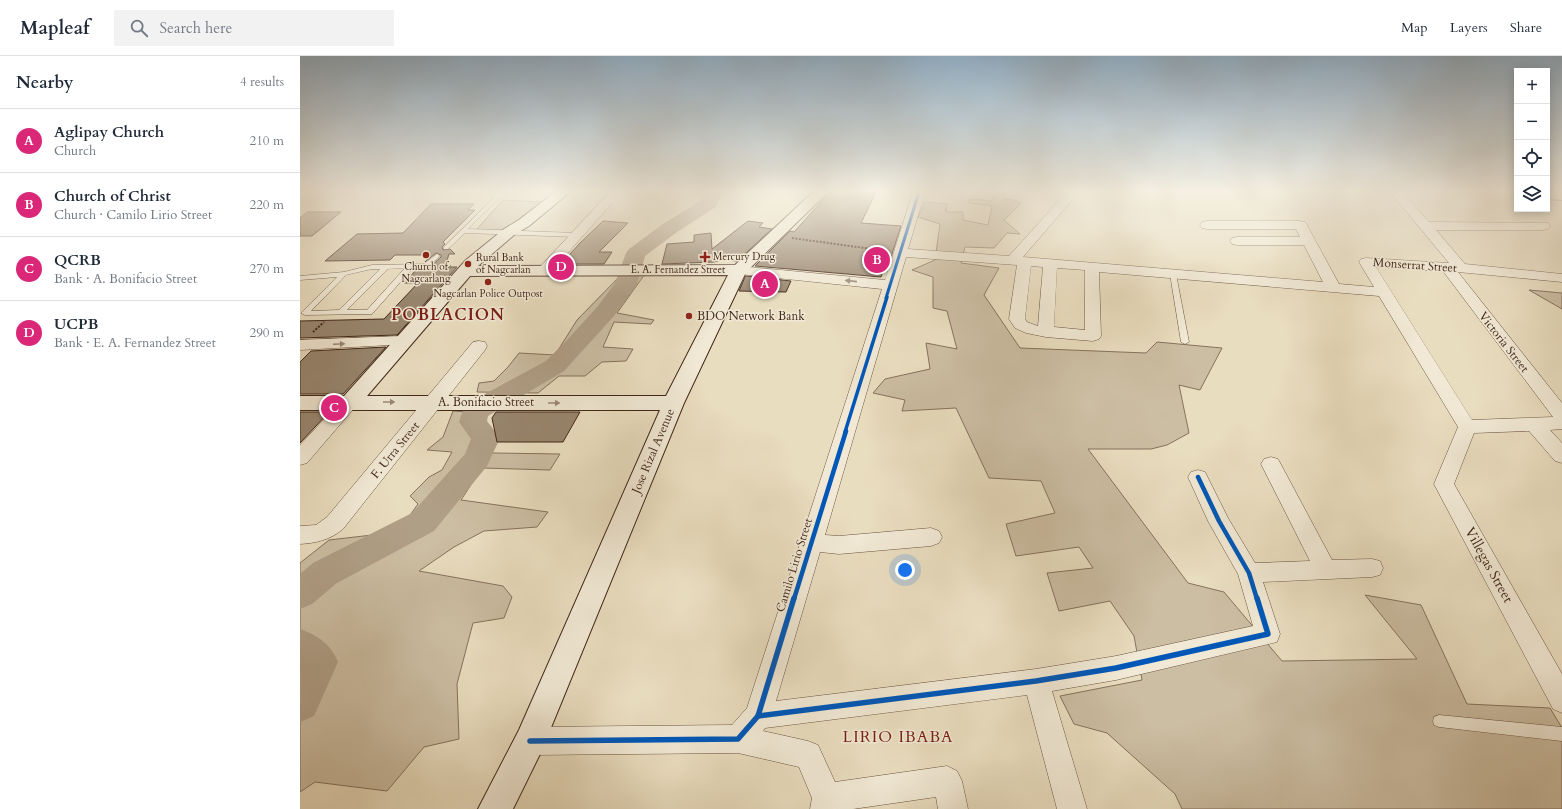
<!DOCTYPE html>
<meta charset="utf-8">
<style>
:root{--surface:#fff;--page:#f2f2f3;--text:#1f2937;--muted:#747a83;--line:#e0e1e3;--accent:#db2777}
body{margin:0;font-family:Cardo,serif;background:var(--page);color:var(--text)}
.controls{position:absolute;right:12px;top:12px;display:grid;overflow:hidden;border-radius:0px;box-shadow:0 2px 10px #0003}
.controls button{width:36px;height:36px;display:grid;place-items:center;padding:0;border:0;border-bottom:1px solid var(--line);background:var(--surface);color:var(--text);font:20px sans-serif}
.you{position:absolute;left:605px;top:514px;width:14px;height:14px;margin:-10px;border:3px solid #fff;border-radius:50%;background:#1a73e8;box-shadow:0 0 0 6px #1a73e833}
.badge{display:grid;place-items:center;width:26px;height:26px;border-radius:50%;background:var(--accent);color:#fff;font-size:13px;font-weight:700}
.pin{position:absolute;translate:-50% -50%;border:2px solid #fff;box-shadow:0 1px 4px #0006}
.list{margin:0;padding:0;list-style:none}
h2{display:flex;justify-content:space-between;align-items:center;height:52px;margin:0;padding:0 16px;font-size:17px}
h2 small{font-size:13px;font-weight:400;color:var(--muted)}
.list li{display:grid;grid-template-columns:26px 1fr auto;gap:12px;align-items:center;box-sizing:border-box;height:64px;padding:0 16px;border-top:1px solid var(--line)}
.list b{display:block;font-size:15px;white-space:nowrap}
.list p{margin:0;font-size:13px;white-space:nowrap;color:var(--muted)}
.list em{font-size:13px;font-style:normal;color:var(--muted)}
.icon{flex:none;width:22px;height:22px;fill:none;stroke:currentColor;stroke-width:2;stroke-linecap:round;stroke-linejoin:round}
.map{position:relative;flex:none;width:1262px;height:753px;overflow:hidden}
header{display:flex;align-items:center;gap:24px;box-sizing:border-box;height:56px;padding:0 20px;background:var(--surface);border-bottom:1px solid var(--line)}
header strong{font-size:19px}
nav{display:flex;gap:22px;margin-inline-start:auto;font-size:14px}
.search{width:280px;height:36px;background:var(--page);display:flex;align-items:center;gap:10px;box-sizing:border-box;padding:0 14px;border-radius:0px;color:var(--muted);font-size:15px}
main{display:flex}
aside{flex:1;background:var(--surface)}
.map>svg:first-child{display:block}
.green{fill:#ccbea3;stroke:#86725e}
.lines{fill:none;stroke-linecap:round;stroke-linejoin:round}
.river{fill:#b09f87;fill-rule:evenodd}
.building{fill:#98866f;stroke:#412719}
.lane-casing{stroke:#6b5442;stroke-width:1}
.street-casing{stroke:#6b5442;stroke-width:1}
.secondary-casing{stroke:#412719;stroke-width:2}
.path{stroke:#412719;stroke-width:2;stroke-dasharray:2 1.5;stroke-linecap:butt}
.lane{fill:#f1e9d5;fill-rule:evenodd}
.street{fill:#f1e9d5;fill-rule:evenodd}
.secondary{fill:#f1e9d5;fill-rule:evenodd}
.cycleway-far3-casing{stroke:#f1e9d5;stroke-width:5}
.cycleway-far2-casing{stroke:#f1e9d5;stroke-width:5.5}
.cycleway-far1-casing{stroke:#f1e9d5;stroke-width:7}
.cycleway-casing{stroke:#f1e9d5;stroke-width:8}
.cycleway-far3{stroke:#0057b8;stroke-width:3}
.cycleway-far2{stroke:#0057b8;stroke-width:3.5}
.cycleway-far1{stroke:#0057b8;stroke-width:4.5}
.cycleway{stroke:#0057b8;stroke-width:5.5}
.oneway{fill:#987}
.poi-dot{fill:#8f2418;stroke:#f1e9d5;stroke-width:1.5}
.labels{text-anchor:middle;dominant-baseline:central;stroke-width:3;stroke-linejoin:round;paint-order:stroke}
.far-poi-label{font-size:10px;fill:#412719;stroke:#f1e9d5;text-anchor:start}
.far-street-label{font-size:10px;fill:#412719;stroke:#f1e9d5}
.street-label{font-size:12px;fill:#412719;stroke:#f1e9d5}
.poi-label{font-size:12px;fill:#412719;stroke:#f1e9d5;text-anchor:start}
.near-street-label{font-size:14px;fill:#412719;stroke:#f1e9d5}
.district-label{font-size:16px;font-weight:bold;letter-spacing:1px;fill:#7a1f14;stroke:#f1e9d5}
.near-neighbourhood-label{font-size:16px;letter-spacing:1px;fill:#7a1f14;stroke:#f1e9d5}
</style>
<header>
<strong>Mapleaf</strong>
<div class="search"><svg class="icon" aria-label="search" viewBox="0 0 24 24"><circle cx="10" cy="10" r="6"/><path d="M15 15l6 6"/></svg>Search here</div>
<nav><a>Map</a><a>Layers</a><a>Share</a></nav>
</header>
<main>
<aside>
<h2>Nearby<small>4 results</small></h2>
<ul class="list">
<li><span class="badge">A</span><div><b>Aglipay Church</b><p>Church</p></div><em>210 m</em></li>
<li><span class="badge">B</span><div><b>Church of Christ</b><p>Church · Camilo Lirio Street</p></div><em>220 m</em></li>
<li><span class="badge">C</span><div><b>QCRB</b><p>Bank · A. Bonifacio Street</p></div><em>270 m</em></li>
<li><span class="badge">D</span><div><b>UCPB</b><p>Bank · E. A. Fernandez Street</p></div><em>290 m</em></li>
</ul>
</aside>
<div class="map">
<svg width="1262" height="753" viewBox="0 0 1262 753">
<rect width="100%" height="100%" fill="#e9ddbf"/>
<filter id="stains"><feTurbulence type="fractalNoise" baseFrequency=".005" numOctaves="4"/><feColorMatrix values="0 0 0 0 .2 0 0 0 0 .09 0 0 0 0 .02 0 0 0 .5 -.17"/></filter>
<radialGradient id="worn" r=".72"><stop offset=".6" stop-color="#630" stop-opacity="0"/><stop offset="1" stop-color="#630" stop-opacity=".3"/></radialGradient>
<g class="green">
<polygon points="697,136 704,136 705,143 714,144 721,147 704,164 720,178 707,177 694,192 665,191 661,207 699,212 684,239 720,292 846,297 857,286 922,292 900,334 879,329 889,377 867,389 851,393 788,393 888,527 924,536 982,605 1117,603 1065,539 1121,549 1167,648 1250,652 1262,672 1262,753 882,753 875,738 807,677 774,668 760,640 842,624 834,580 810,545 759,555 747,517 793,512 779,491 716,500 706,468 755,457 741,425 689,422 656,352 602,355 605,344 573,337 585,323 630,313 626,287 657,293 647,255 633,252 633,221 612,214 635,204 640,168 618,161 625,146 647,148 646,156 663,156 663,164 688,169 692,150 669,147 669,143 692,145"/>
<polygon points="203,144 241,146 204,174 176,174"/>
<polygon points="345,218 317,257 354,264 351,268 314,266 303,291 333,293 326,305 302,306 285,320 259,320 238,337 177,336 179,327 194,325 208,311 219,297 255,299 277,264 321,219"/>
<polygon points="1229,234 1262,237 1262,253"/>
<polygon points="153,355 180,357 181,383 176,393 194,397 260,398 250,414 182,412 161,444 248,456 237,471 184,475 154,491 119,515 203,530 212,541 204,562 173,567 157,628 159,683 124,691 87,735 15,726 0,736 0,507 29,484 98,476 118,448 110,440 129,421 142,414 152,396 127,394 143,381"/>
</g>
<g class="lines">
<g class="river">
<path d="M405 136H423L416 151 377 176 345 200 337 228 334 233 314 260 264 315 188 360 187 365 200 382 187 410 134 475 37 527 12 548 0 553V518L13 507 112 457 165 398 171 383 159 366C162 356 165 351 172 345L246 305 268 283 298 250 315 227 326 197 329 193 363 168 402 144Z"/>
<path d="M0 573C19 580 30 588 38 606L14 660 0 666Z"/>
</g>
</g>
<g class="building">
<polygon points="530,136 576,136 561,167 601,170 588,210 585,210 581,221 455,210 490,175 494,176"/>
<polygon points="131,148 174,148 168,154 175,154 143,186 145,188 142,191 143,194 150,193 155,198 149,198 145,211 157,211 97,279 0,282 0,265 84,263 118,227 104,227 117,213 129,212 141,201 141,199 136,197 125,206 131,199 95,199 90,204 25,205 57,178 103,177"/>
<polygon points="7,156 41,156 12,180 0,180 0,162"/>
<polygon points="303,165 328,167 299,196 312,196 304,208 261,208 280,187"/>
<polygon points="448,165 463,167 459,171 472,173 437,205 421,204 414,206 362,208 367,188 394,186 394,179 411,177 412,193"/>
<polygon points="445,221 446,220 491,225 486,236 439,235"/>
<polygon points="86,291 43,338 0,338 0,306 11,295"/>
<polygon points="0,356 29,356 0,387"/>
<polygon points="196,356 280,356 263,386 197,386 192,362"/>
</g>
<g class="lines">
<defs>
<g id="lane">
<polygon points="198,138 200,139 200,141 168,173 276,177 279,179 276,181 165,177 148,193 144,193 144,191"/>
<path d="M137 198 140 200 128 211 113 212 72 258 5 259 1 257 37 221 0 224V220L44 216 72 209 124 208ZM105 212 67 254H47L88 213ZM72 213H80L39 254 11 255 46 219Z"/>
<polygon points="873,216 876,218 889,286 885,288 881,286 870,218"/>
<polygon points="1139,659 1262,671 1262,685 1139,671 1134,669 1133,665 1134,661"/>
</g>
<g id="street">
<path d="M196 136H208C204 142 201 144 194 143L192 140Z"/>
<polygon points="310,136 322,136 249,218 244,219 239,218 237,215 239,212"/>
<path d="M613 136H625L608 193 709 200 767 136H779L723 201 1023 226 1004 189H937L932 188 930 185 932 182 937 181H1000L996 173H907L902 172 900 169 902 166 907 165H1000L1005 166 1007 169 1039 228 1074 231 1059 206 1061 203 1066 202 1149 207 1090 136H1102L1129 166 1248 167 1250 170 1248 173 1243 174H1136L1165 208 1262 218V226L1158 216 1262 347V373L1250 374 1262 387V407L1255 405 1229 375 1174 377 1154 428 1262 618V657L1253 653 1134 428 1158 371 1079 240 799 216 801 280 799 283 793 285 746 281 726 277 715 272 709 263 717 209 606 201 525 479 539 480 631 472 639 475 642 481 639 487 631 490 539 498 520 496 476 645 736 613 816 600 953 570 938 518 908 465 888 421 891 416 898 414 905 416 928 462 955 507 1010 505 961 408 964 403 971 401 978 403 1032 504 1072 503 1080 505 1083 512 1080 519 1072 521 963 526 980 578 977 586 816 624 752 635 787 753H757L727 639 465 672 463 675 508 685 518 689 535 726 647 710 657 715 662 725 668 753H638L636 741 553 753H510L512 742 499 711 438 697 230 699 220 695 216 685 220 675 230 671 432 669 447 652 582 233 439 218 434 217 432 214 434 211 439 210 585 224ZM731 210 743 211 738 270 727 266 725 263ZM1076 211 1143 215 1253 361 1172 364ZM757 212 785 214V274L754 271Z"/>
<polygon points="102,280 108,282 110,285 108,288 0,294 0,284"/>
<path d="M179 285 185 286 187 290 185 294 43 473C30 484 16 487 0 488V470L16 469 27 461 173 286Z"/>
<polygon points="50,340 56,342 59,346 56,350 7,407 0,409 0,389 44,342"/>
</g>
<g id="secondary">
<path d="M255 136H270L229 170 214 179 178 210 435 209 513 136H528L446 216 384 347 241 696 213 753H178L219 674 360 354H0V340H44L166 204 204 173 219 164ZM428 219 366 340H67L170 220Z"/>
<polygon points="1247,136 1262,136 1262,144 1247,143"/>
</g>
</defs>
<use href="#lane" class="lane-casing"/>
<use href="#street" class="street-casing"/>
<use href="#secondary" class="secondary-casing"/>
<g class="path">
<polyline points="492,182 586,195"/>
<polyline points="140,210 151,210"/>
<polyline points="13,276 24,266"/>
</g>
<use href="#lane" class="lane"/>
<use href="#street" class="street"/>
<use href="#secondary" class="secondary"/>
<defs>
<polyline id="cycleway-far3" points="586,242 619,136"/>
<polyline id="cycleway-far2" points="545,376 587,241"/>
<g id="cycleway-far1">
<polyline points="898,421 919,465 949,517 957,543"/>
<polyline points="494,543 546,375"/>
</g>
<g id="cycleway">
<polyline points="458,660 736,625 816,612 968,578 957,542"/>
<polyline points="230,685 438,683 458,660 494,542"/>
</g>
</defs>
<use href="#cycleway-far3" class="cycleway-far3-casing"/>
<use href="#cycleway-far2" class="cycleway-far2-casing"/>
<use href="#cycleway-far1" class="cycleway-far1-casing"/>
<use href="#cycleway" class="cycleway-casing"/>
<use href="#cycleway-far3" class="cycleway-far3"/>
<use href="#cycleway-far2" class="cycleway-far2"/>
<use href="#cycleway-far1" class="cycleway-far1"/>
<use href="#cycleway" class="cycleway"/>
</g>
<defs><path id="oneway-solid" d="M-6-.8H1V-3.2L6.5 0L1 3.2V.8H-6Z"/></defs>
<g class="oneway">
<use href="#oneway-solid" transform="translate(551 225) rotate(-174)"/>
<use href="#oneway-solid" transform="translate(39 288) rotate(-2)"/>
<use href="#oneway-solid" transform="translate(89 346)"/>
<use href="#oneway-solid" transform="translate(254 347)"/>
</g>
<linearGradient id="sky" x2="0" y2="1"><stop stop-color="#91acc1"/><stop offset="0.56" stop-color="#f5f0e2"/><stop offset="1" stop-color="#f5f0e2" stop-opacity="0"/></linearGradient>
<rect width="1262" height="241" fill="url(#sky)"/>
<g class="poi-dot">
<circle cx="126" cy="199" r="4"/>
<path d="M403 195h4v4h4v4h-4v4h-4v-4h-4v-4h4z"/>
<circle cx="168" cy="208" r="4"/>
<circle cx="188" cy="226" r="4"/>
<circle cx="389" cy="260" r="4"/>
</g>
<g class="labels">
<g class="far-poi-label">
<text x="413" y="201">Mercury Drug</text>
<text x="176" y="202">Rural Bank<tspan x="176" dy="12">of Nagcarlan</tspan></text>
<text x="126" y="211" text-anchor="middle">Church of<tspan x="126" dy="12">Nagcarlang</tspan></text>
<text x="188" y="238" text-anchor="middle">Nagcarlan Police Outpost</text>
</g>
<g class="far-street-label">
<text x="378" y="214">E. A. Fernandez Street</text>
</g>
<g class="street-label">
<text transform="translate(1115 209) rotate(4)">Monserrat Street</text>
<text transform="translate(1204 286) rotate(52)">Victoria Street</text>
<text x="186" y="346">A. Bonifacio Street</text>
<text transform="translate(95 394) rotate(-51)">F. Urra Street</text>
<text transform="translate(353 395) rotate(-67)">Jose Rizal Avenue</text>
<text transform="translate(494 509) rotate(-73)">Camilo Lirio Street</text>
</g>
<g class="poi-label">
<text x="397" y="260">BDO Network Bank</text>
</g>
<g class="near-street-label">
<text transform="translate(1189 509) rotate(61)">Villegas Street</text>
</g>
<g class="district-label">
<text x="148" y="259">POBLACION</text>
</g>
<g class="near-neighbourhood-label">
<text x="598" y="681">LIRIO IBABA</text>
</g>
</g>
<rect width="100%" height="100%" filter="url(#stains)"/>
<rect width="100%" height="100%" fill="url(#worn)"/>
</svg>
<div class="controls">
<button>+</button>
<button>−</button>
<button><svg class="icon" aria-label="locate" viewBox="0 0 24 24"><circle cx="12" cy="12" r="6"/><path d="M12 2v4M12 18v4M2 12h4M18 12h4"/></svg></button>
<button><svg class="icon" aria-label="layers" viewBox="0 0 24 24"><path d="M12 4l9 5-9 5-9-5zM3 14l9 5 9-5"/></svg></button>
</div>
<div class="you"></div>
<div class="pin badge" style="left:465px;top:228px">A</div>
<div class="pin badge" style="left:577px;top:204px">B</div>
<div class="pin badge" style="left:34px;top:352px">C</div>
<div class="pin badge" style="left:261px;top:211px">D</div>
</div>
</main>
